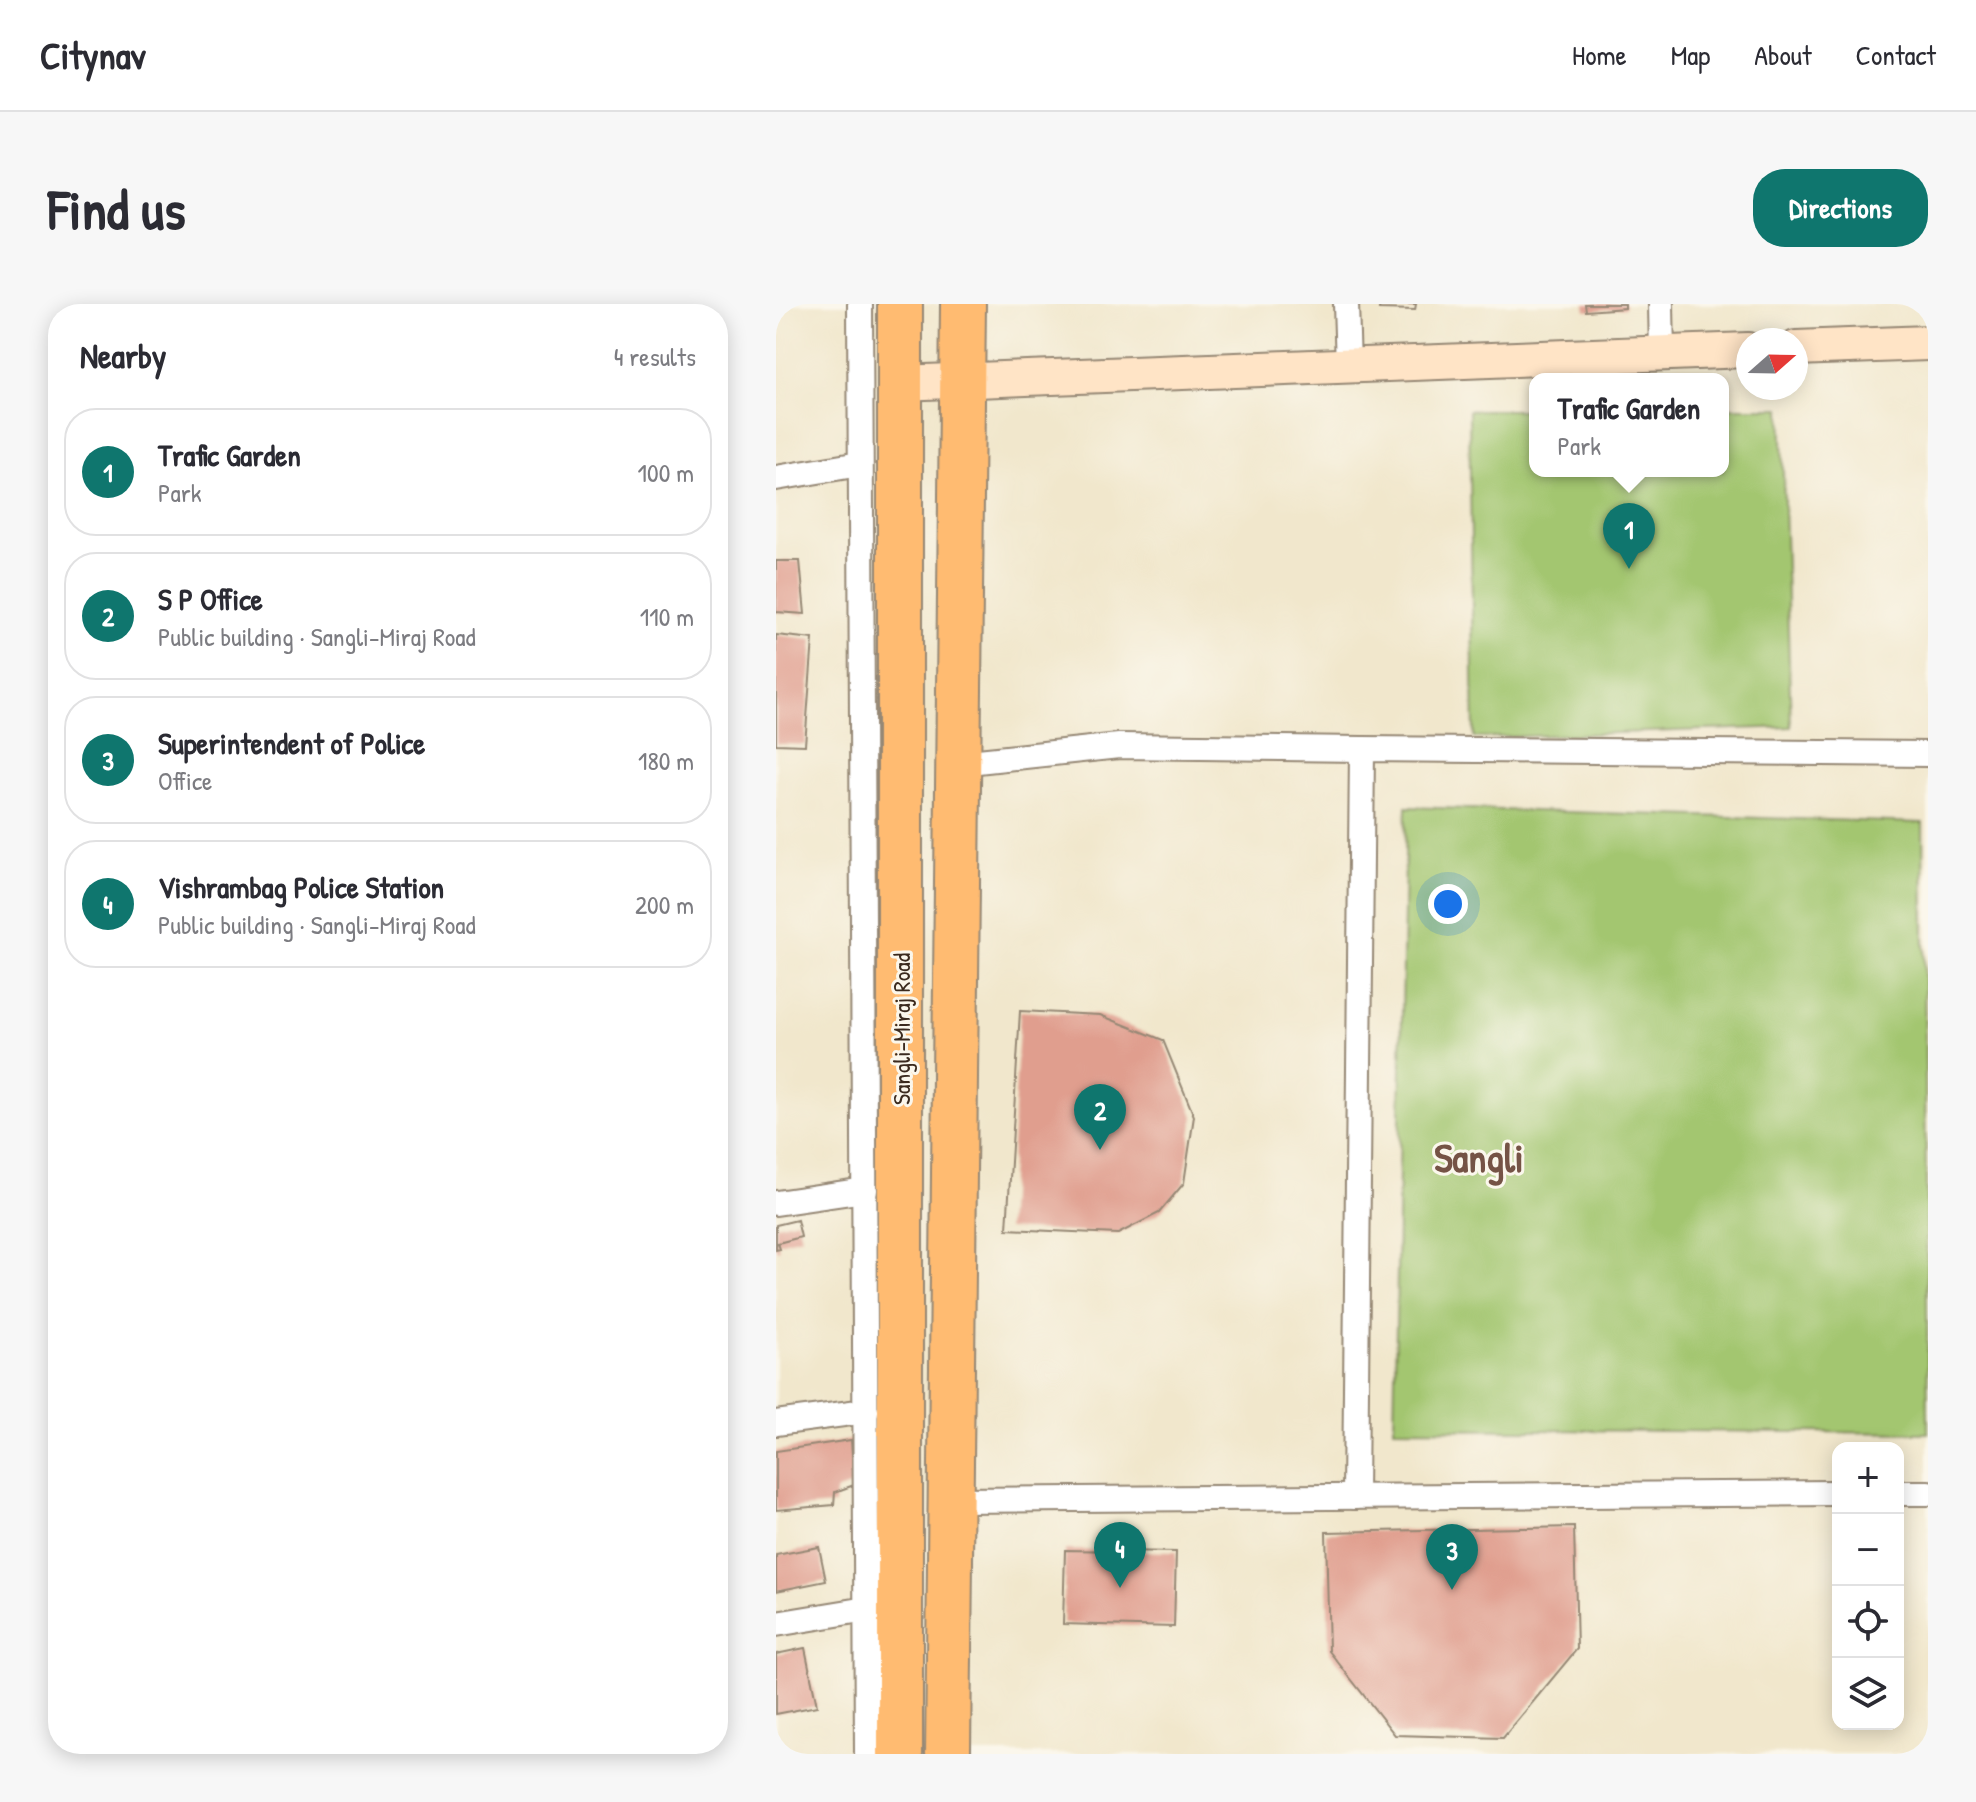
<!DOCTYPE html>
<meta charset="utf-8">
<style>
:root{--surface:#fff;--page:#f7f7f7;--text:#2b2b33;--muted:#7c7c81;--line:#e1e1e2;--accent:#0f766e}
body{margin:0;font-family:"Patrick Hand",sans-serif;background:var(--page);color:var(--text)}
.controls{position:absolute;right:24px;bottom:24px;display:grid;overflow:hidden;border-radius:16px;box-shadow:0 4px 20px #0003}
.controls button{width:72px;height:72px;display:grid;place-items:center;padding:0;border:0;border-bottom:2px solid var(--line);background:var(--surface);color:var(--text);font:40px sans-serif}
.compass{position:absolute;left:960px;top:24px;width:72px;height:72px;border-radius:50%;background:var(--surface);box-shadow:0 4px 20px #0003;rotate:70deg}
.you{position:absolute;left:672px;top:600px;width:28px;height:28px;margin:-20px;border:6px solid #fff;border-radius:50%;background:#1a73e8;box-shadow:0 0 0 12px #1a73e833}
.badge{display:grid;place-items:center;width:52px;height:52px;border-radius:50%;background:var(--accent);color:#fff;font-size:26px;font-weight:700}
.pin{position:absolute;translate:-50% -66px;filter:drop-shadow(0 2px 4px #0008)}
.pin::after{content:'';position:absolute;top:42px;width:28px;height:24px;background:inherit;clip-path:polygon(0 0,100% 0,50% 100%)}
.popup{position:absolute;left:753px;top:69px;width:200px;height:104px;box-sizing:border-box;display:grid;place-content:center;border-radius:16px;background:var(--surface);filter:drop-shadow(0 2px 6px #0005);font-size:26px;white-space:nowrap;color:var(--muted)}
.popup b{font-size:30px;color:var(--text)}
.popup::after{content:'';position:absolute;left:50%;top:100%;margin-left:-16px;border:16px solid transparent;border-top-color:var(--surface)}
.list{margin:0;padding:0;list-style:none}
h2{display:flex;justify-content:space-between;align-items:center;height:104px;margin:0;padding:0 32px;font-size:34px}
h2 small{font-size:26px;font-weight:400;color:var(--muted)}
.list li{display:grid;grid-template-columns:52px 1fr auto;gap:24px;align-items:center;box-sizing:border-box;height:128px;margin:0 16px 16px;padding:0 16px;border:2px solid var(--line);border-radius:32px}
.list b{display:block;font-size:30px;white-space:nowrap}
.list p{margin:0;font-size:26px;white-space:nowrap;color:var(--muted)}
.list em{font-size:26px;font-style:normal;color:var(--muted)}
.icon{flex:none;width:44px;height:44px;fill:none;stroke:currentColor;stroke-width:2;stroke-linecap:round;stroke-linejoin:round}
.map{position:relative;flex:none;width:1152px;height:1450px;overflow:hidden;border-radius:32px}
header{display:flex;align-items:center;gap:48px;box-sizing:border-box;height:112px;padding:0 40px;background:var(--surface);border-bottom:2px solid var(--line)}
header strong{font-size:38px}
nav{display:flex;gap:44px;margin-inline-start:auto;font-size:28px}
.intro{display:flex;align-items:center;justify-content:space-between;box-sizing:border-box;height:192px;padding:0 48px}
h1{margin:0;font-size:56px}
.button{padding:20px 36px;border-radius:32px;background:var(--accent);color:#fff;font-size:28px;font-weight:700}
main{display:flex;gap:48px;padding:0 48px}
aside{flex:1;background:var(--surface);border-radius:32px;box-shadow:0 4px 20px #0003}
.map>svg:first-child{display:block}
.green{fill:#a3c670;stroke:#6f7847;stroke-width:2}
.building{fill:#e09e8e}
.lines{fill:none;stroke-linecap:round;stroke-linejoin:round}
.street-casing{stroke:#968875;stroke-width:28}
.secondary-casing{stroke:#968875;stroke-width:38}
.highway-casing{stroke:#968875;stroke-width:48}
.street{stroke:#fff;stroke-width:24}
.secondary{stroke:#ffe4c6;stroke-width:34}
.highway{stroke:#ffbb71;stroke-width:44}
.labels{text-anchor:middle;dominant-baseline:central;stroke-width:6;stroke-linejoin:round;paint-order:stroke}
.street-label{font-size:24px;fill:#3b2a1e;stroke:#fbf7ec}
.town-label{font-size:40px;font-weight:bold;fill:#755345;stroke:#fbf7ec}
</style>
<header>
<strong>Citynav</strong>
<nav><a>Home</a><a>Map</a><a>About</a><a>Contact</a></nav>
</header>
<div class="intro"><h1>Find us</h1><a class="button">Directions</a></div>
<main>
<aside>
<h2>Nearby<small>4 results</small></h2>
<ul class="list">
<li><span class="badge">1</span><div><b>Trafic Garden</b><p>Park</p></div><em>100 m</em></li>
<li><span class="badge">2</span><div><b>S P Office</b><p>Public building · Sangli-Miraj Road</p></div><em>110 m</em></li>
<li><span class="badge">3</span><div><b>Superintendent of Police</b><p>Office</p></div><em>180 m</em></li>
<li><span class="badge">4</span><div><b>Vishrambag Police Station</b><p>Public building · Sangli-Miraj Road</p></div><em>200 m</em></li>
</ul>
</aside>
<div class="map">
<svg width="1152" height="1450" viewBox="0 0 1152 1450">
<rect width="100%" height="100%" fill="#fbf7ec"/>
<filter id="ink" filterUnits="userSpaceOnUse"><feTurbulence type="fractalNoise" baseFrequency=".0125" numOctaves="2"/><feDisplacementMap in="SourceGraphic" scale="16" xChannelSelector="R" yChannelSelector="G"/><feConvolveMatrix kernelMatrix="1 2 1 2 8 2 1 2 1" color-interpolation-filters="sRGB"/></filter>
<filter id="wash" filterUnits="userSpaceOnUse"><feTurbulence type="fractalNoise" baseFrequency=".006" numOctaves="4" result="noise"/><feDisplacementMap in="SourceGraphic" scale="32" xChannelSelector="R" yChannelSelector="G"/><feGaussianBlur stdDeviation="1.8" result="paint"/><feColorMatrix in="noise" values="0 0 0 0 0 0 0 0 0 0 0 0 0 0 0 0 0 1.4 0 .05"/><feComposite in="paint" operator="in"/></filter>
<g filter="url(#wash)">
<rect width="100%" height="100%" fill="#f1e7cc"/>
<g class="green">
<polygon points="947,104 1005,104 1015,423 698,434 693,106 759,106 759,167 947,167"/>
<polygon points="630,503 1147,519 1152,1129 618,1125"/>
</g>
<g id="blocks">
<g class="building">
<polygon points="604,0 640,0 639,6 603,5"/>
<polygon points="809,0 849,0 849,4 810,7"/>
<polygon points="0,257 24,257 29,310 0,308"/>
<polygon points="0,331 37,335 29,441 0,440"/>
<polygon points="244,707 324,711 387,736 418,812 408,879 383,909 342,930 231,925"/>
<polygon points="21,916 25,933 2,939 4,945 0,946 0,921"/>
<polygon points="75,1136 78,1181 59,1188 58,1201 0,1206 0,1147"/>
<polygon points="798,1223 801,1345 727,1434 619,1431 553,1347 550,1228"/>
<polygon points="43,1243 50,1277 0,1287 0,1251"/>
<polygon points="289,1246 400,1248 398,1323 287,1320"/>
<polygon points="29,1344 41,1402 0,1410 0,1350"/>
</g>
</g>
</g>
<g filter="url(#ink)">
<use href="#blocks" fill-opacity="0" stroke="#968875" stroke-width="2"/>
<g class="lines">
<defs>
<g id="street">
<polyline points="84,0 91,1450"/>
<polyline points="570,0 572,62"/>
<polyline points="885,0 886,50"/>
<polyline points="0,174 84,160"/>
<polyline points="183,459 343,442 586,445"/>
<polyline points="0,899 89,886"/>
<polyline points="0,1119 90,1107"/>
<polyline points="1122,1189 1152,1189"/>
<polyline points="579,1193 586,445 1152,450"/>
<polyline points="176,1196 1062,1189"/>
<polyline points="0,1320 91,1305"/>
</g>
<g id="secondary">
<polyline points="1020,44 1152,39"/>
<polyline points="124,79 972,46"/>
</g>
<g id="highway">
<polyline points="124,1450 124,0"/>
<polyline points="172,1450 187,0"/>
</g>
</defs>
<use href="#street" class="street-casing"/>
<use href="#secondary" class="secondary-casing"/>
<use href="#highway" class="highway-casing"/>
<use href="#street" class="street"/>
<use href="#secondary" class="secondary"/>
<use href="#highway" class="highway"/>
</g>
</g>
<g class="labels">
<g class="street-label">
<text transform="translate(125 725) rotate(-90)">Sangli-Miraj Road</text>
</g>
<g class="town-label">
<text x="703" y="853">Sangli</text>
</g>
</g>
</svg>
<div class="controls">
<button>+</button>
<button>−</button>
<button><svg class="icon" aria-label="locate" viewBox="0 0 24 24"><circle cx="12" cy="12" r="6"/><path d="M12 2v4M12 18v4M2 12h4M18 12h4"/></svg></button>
<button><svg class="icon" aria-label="layers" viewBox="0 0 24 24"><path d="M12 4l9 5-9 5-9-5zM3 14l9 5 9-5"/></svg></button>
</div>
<svg class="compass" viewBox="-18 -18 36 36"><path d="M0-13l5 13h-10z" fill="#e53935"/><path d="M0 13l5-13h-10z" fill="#7c7c81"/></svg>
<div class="you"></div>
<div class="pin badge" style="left:853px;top:265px">1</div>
<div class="popup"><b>Trafic Garden</b>Park</div>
<div class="pin badge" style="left:324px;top:846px">2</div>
<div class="pin badge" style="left:676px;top:1286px">3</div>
<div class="pin badge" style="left:344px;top:1284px">4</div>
</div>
</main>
